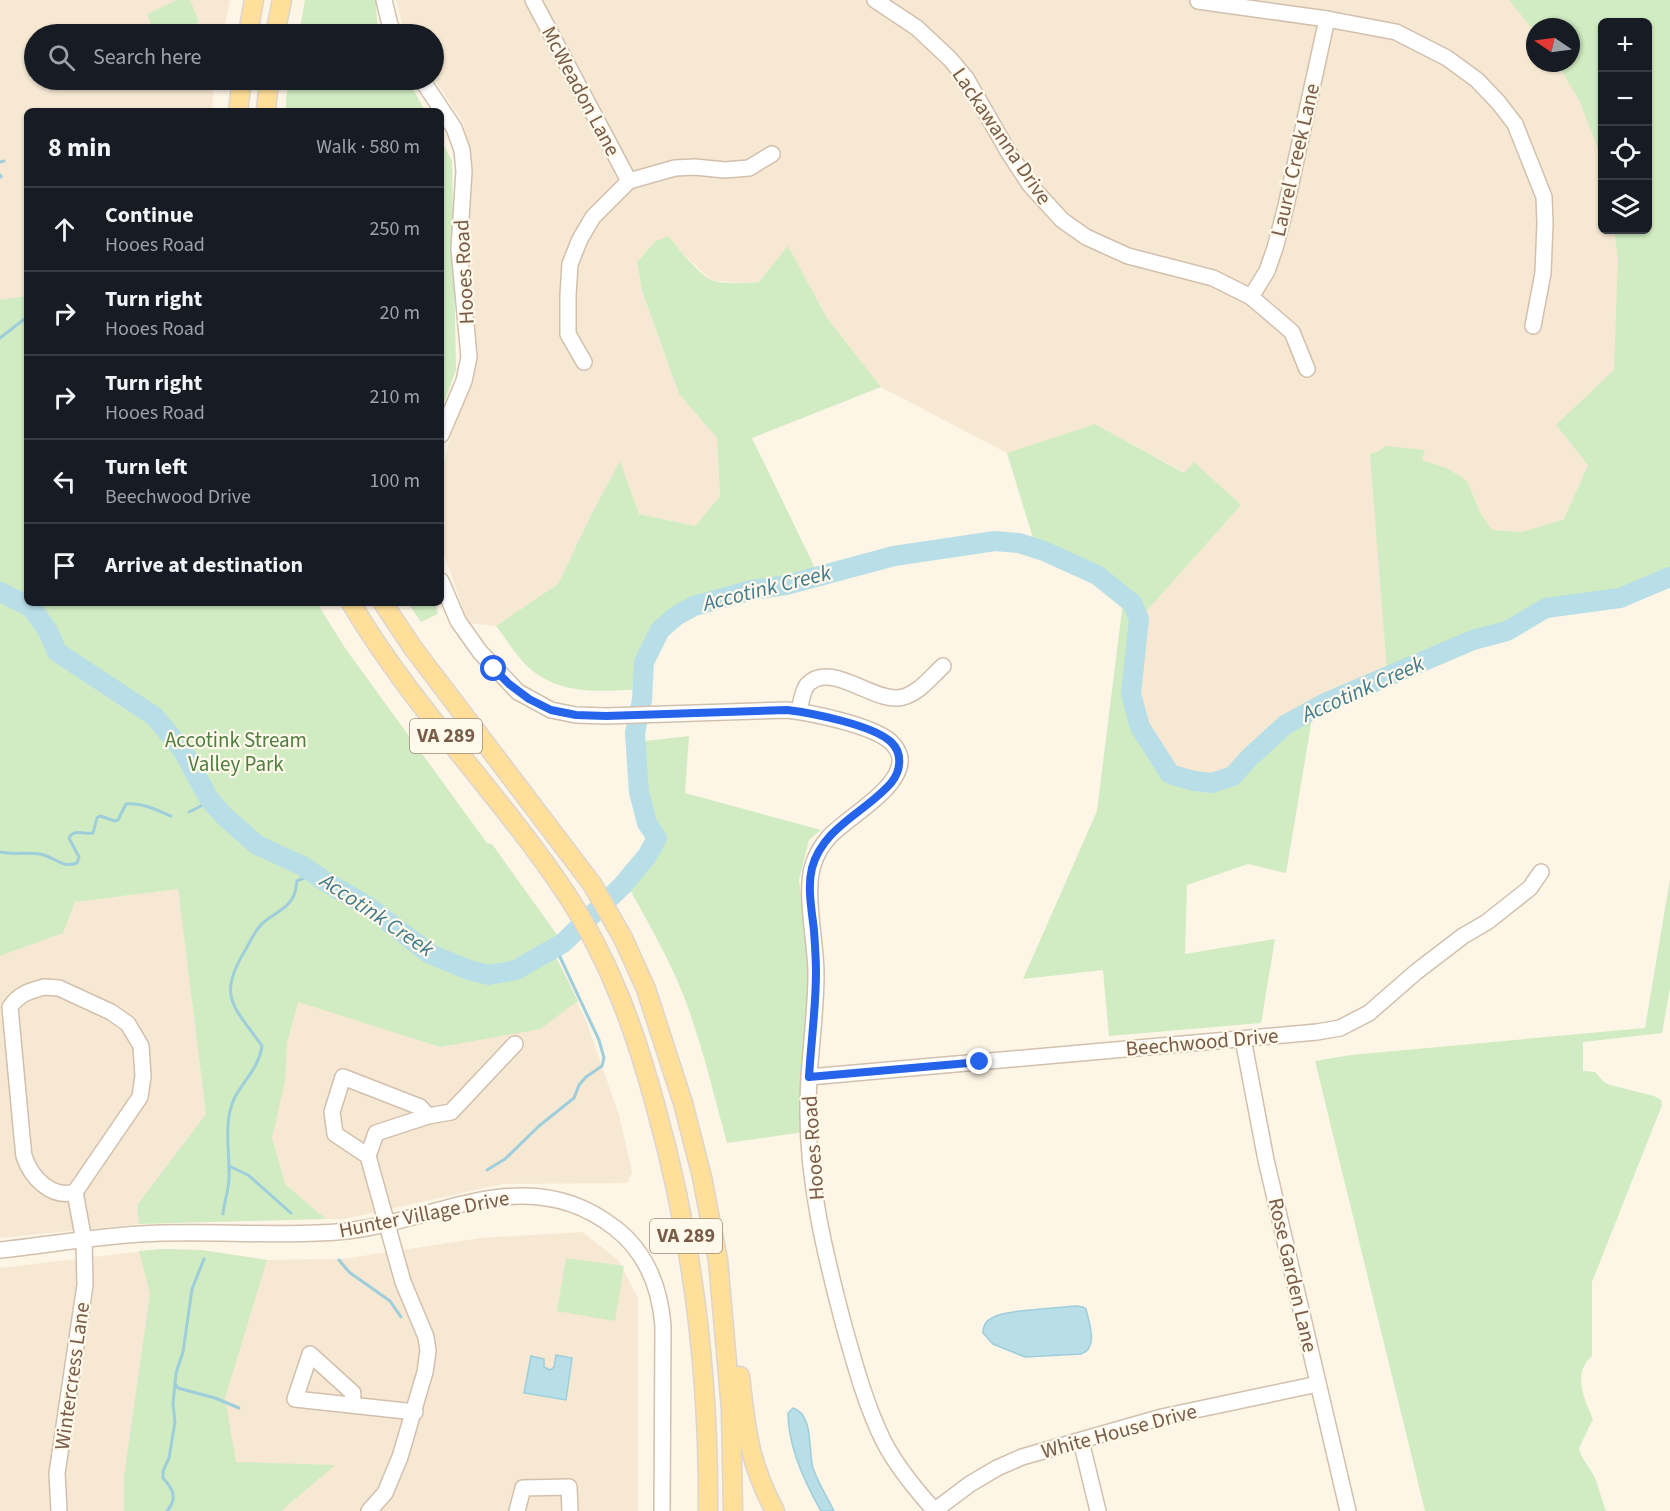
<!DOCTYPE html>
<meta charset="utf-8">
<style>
:root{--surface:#171b24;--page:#242831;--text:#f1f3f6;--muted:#9ea1a6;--line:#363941}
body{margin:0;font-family:"Source Sans 3",sans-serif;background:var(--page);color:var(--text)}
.controls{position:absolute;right:18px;top:18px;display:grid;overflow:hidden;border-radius:9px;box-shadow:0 2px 4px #0004}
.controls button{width:54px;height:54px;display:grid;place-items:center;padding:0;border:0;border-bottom:2px solid var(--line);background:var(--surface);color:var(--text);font:30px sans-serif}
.compass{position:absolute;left:1526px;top:18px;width:54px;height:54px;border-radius:50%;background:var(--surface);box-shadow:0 2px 4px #0004;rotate:283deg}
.stop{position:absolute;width:18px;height:18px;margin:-14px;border:4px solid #2563eb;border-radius:50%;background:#fff}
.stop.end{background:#2563eb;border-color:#fff;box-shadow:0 2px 6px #0008}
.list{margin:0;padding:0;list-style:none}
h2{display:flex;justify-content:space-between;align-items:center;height:78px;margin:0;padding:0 24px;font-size:26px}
h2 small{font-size:20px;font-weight:400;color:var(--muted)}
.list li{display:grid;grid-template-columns:39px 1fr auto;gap:18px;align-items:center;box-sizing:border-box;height:84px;padding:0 24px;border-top:2px solid var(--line)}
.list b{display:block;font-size:22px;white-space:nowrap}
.list p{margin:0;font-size:20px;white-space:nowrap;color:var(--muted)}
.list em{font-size:20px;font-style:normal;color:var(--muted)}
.icon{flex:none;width:33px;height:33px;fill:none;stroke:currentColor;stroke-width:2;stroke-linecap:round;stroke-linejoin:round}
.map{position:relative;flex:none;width:1670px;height:1511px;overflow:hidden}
.search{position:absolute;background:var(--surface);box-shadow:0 2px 4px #0004;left:24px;top:24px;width:420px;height:66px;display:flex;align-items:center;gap:15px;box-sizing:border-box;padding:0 21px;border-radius:33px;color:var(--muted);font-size:22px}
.panel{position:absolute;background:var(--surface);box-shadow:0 2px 4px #0004;left:24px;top:108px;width:420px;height:498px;border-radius:9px}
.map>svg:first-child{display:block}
.residential{fill:#f6e8d3;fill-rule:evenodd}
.green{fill:#d1ecc2}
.water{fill:#b8dee8;stroke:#9ecedb;stroke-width:1.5}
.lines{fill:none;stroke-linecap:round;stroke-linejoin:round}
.stream{stroke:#9ecedb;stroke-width:3}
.river{stroke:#b8dee8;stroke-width:20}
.minor-casing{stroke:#d2c0ad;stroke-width:18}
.major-casing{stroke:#dcd5cf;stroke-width:21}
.minor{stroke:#fff;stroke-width:15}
.major{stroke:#ffdf9a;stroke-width:18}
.route{stroke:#2563eb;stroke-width:8}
.labels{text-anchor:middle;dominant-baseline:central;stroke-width:4.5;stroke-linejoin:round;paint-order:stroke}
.shield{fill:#fff9ec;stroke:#a08b79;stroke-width:1.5}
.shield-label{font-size:20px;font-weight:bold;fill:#785c48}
.street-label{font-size:21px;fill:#785c48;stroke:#fff9ec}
.park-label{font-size:21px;fill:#4e7f40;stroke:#fff9ec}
.water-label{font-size:22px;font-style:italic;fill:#417b8c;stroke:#fff9ec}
</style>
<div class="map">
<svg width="1670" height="1511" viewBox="0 0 1670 1511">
<rect width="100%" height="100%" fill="#fdf5e5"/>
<g class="residential">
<polygon points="0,0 230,0 223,34 34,34 34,80 214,80 212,111 27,111 27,308 0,316"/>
<path d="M396 0H1597L1602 24V230H1647L1670 337 1556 425 1588 465 1564 519 1522 532 1492 530 1481 514 1467 481 1449 469 1422 460 1425 450 1379 451 1371 454 1387 672 1289 712 1220 779 1179 775 1134 710 1143 615 1241 505 1194 463 1185 473 1095 424 1007 453 881 387 827 318 788 247 759 282 739 283 711 280 677 248 669 236 637 262 642 291 679 394 717 438 720 496 695 526 638 514 620 462 592 513 558 584 496 626 468 623 441 546V476L451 434 471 384 468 277 471 163 463 123 434 78V34H405ZM1535 27H1571V63H1535Z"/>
<polygon points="178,889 206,1114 137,1205 139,1224 0,1238 0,956 63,933 75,902"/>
<polygon points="293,994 438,1047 537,1028 576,1000 585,1018 619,1115 632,1172 627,1183 502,1184 345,1219 302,1219 254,1132 281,1021"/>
<polygon points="582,1232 618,1260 638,1298 638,1511 0,1511 0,1268 162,1249 201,1250 267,1260 343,1259 481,1238"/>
</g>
<g class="green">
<polygon points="177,0 190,0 199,22 175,34 155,34 147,14"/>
<polygon points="305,0 376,0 377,22 383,34 299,34"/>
<polygon points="1509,0 1670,0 1670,577 1620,598 1517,614 1497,627 1477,632 1387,672 1370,454 1379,451 1386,446 1425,450 1422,460 1449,469 1467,481 1481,514 1492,530 1522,532 1564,519 1588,465 1556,425 1614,370 1618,258 1614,230 1648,230 1648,22 1602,22 1602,159 1580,102 1557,63 1571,63 1571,27 1535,27 1535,32"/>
<polygon points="290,80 408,80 425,111 286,111 286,97"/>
<polygon points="441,140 452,161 456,370 441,411"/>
<path d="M669 236C676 247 700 275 711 280 725 285 745 283 759 282L788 246 827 318 881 387 752 438 817 572 730 589 686 603 655 626 645 689C603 691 562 697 528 667 516 655 506 639 496 626L558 584 592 513 620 461 639 514 695 526 720 496 717 438 679 394 642 291 637 262 656 241Z"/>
<polygon points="27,296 27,603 317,603 345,648 487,843 492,844 560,939 551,947 578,1001 540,1029 440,1047 298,1002 287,1043 285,1081 272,1138 285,1184 326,1219 139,1224 137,1205 206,1114 178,889 75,902 63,933 0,956 0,300"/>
<polygon points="1095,424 1184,473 1194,462 1241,505 1143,615 1134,710 1179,775 1221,779 1289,712 1315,701 1286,873 1248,864 1187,885 1185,954 1275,939 1261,1023 1109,1036 1103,970 1023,979 1097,811 1125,586 1033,538 1007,453"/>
<polygon points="408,603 435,603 438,614 421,622"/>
<path d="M689 736 685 793 821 830 809 840 799 880 811 979 801 1088 804 1132 727 1143C714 1096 703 1048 686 1002 670 959 646 919 624 879L653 856 633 806 631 772 636 742Z"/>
<path d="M1670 879V988L1662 1033 1583 1042V1071L1595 1072 1604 1082 1610 1085 1654 1096 1661 1100 1662 1105 1592 1282V1356C1572 1373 1584 1399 1593 1419L1579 1448C1581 1459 1590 1467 1595 1478 1599 1489 1602 1500 1606 1511H1425L1315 1061 1351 1055 1645 1028Z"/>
<polygon points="162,1249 201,1250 267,1260 225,1398 236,1462 335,1465 281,1511 124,1511 124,1477 150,1294 139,1251"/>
<polygon points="566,1258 624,1266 615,1321 557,1311"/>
</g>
<g class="water">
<path d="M1076 1306 1083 1307 1086 1309C1089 1323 1099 1348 1081 1354L1025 1357 993 1344 983 1333C983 1326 985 1321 992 1318 1004 1310 1058 1308 1076 1306Z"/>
<polygon points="556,1355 572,1358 566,1400 524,1393 531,1356 544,1359 544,1367 550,1370 554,1367"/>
<path d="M793 1408C814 1414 808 1451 813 1468 818 1483 827 1497 834 1511H821C805 1483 788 1446 788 1413Z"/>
</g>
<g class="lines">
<g class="stream">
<polyline points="0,162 4,161"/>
<polyline points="0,175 1,177"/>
<polyline points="0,338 27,317"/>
<polyline points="189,812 203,805 214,805"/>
<path d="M0 852C14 855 26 852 40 854 53 856 63 869 77 863L79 857 69 838C74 828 85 835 93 833L97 818 100 816 115 821 118 820 126 804C141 802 157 810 171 816"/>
<polyline points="229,1166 248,1175 291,1213"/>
<polyline points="487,1170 505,1159 539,1126 574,1098 579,1085 586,1077 602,1066 604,1058 599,1040 560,957 563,943"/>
<path d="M223 1214C224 1202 229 1190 229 1178 230 1153 223 1123 234 1099 243 1081 259 1068 262 1046 234 1006 216 997 246 949 251 940 256 928 264 922 274 913 289 908 294 895 296 891 296 885 297 881L314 874"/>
<polyline points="339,1260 349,1272 390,1301 401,1317"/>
<polyline points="175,1384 178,1388 215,1398 239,1408"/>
<path d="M167 1511C178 1498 173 1489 163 1478V1471L169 1458 175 1422 173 1404 176 1373 183 1352 192 1289 204 1259"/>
</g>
<polyline class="river" points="0,592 31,607 48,631 57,652 154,716 182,749 209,799 224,816 257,845 303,866 326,882 369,907 430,954 469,970 489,975 516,970 563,943 622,886 647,856 657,838 647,823 639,792 635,733 642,700 644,662 660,630 676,616 694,606 752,590 786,585 894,556 995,541 1019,543 1044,551 1097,575 1132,603 1139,619 1131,694 1140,727 1170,774 1194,781 1212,783 1233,776 1248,759 1285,725 1325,703 1473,640 1507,631 1546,608 1620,598 1670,577"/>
<defs>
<g id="minor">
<polyline points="384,0 390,25 395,34"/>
<polyline points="533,0 629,181"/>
<polyline points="875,0 917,28 950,59 966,78 1009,153 1030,185 1062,220 1086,237 1128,256 1213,278 1251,297 1292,332 1307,369"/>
<polyline points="1198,1 1327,19 1396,32 1447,58 1477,80 1498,102 1515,124 1544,197 1545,223 1543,273 1533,326"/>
<polyline points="422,80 454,128 462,150 464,171 459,249 469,357 464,381 441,435"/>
<polyline points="1251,297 1267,271 1275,248 1286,206 1327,19"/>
<polyline points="584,362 568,334 568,295 570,264 580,239 593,217 629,181 675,168 695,167 725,170 749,168 772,154"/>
<path d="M441 581 458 621 480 652 518 692 551 710 576 715 606 716 787 710C812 713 872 725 891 742 895 746 899 752 900 758 903 788 847 817 829 837 822 845 816 855 813 865 804 893 816 942 816 974 816 1018 808 1062 808 1106 807 1181 825 1254 844 1326 855 1365 866 1406 884 1442 897 1467 916 1490 935 1511"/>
<path d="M799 711C801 703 802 692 807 685 831 659 875 705 903 697 919 693 932 676 943 666"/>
<path d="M44 987 59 988 111 1012 128 1024 141 1046 143 1076 140 1097 75 1192C52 1199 31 1178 24 1156 23 1150 23 1143 22 1137L10 1007C19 994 29 991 44 987Z"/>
<polyline points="1243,1039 1266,1160 1348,1511"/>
<polyline points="809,1077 1317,1032 1340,1028 1369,1013 1416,972 1463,936 1487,922 1530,888 1541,872"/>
<polyline points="368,1156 376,1133 428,1116 451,1112 515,1044"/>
<path d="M0 1250C47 1245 93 1237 140 1234 205 1230 271 1237 336 1232 432 1225 525 1157 615 1228 646 1252 660 1288 663 1326L662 1511"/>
<polyline points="352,1405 353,1393 310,1354 295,1399 415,1412"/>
<polyline points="1081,1441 1098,1511"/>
<polyline points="59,1511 57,1473 85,1285 84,1241 75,1192"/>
<polyline points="369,1511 385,1493 400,1457 425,1372 428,1351 426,1337 403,1282 368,1156 335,1134 332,1112 343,1077 420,1107 428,1116"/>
<polyline points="517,1511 523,1488 569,1487 570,1511"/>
<polyline points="934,1511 970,1484 997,1468 1022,1457 1162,1417 1318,1384"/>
</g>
<g id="major">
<polyline points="248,34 254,0"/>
<polyline points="275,34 282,0"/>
<polyline points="238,111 242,80"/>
<polyline points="266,111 269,80"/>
<path d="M351 603C413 708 500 794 567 895 610 960 636 1033 656 1108 693 1240 709 1374 708 1511"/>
<polyline points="383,603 413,648 592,884 623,938 646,989 683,1103 702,1177 718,1260 731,1409 733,1511"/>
<path d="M740 1376C746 1429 749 1463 775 1511"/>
</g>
</defs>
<use href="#minor" class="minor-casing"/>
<use href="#major" class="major-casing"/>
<use href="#minor" class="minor"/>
<use href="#major" class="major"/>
</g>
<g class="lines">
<path class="route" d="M494 669 509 684 529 699 551 710 576 715 606 716 787 710C812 713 873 725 891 742 903 753 901 771 891 783 866 812 823 827 812 868 807 888 812 911 814 931 815 945 816 959 816 972 816 1007 811 1042 809 1077L980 1062"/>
</g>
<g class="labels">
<g class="shield">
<rect x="410" y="719" width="72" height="34" rx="4.5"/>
<rect x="650" y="1219" width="72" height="34" rx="4.5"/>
</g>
<g class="shield-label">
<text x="446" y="736">VA 289</text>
<text x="686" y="1236">VA 289</text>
</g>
<g class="street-label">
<text transform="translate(581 91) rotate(62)">McWeadon Lane</text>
<text transform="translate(1002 136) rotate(56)">Lackawanna Drive</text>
<text transform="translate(1295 160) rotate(-77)">Laurel Creek Lane</text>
<text transform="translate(464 272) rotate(-93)">Hooes Road</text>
<text transform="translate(1202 1042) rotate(-5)">Beechwood Drive</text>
<text transform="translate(813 1148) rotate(-94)">Hooes Road</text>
<text transform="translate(424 1214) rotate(-11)">Hunter Village Drive</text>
<text transform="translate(1293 1275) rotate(77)">Rose Garden Lane</text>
<text transform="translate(72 1376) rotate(-82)">Wintercress Lane</text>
<text transform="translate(1119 1431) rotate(-15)">White House Drive</text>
</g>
<g class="park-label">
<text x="236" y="740">Accotink Stream<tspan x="236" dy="24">Valley Park</tspan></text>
</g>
<g class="water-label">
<text transform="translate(767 588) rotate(-14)">Accotink Creek</text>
<text transform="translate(1363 689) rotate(-24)">Accotink Creek</text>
<text transform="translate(377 915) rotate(34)">Accotink Creek</text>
</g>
</g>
</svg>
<div class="controls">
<button>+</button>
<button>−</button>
<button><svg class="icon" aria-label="locate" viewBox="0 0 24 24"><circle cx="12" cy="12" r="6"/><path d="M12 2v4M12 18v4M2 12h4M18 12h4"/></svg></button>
<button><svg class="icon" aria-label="layers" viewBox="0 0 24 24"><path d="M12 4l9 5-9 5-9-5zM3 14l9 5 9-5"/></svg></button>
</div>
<svg class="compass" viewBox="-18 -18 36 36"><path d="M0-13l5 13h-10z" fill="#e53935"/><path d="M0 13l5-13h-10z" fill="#9ea1a6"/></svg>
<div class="stop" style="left:494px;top:669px"></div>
<div class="stop end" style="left:980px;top:1062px"></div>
<div class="search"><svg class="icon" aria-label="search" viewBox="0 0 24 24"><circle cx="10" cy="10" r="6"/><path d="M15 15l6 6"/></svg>Search here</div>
<section class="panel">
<h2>8 min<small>Walk · 580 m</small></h2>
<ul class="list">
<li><svg class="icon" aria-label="ahead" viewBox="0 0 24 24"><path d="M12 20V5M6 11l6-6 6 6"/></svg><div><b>Continue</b><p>Hooes Road</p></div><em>250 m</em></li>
<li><svg class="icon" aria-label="right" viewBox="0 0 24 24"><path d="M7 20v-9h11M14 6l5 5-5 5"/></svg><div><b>Turn right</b><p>Hooes Road</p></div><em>20 m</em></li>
<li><svg class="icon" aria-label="right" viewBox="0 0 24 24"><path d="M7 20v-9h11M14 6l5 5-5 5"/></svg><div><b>Turn right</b><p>Hooes Road</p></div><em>210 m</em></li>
<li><svg class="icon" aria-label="left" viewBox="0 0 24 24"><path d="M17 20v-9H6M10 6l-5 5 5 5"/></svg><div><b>Turn left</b><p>Beechwood Drive</p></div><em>100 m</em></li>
<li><svg class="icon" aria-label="arrive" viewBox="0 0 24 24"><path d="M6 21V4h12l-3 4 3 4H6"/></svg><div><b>Arrive at destination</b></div></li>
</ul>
</section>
</div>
